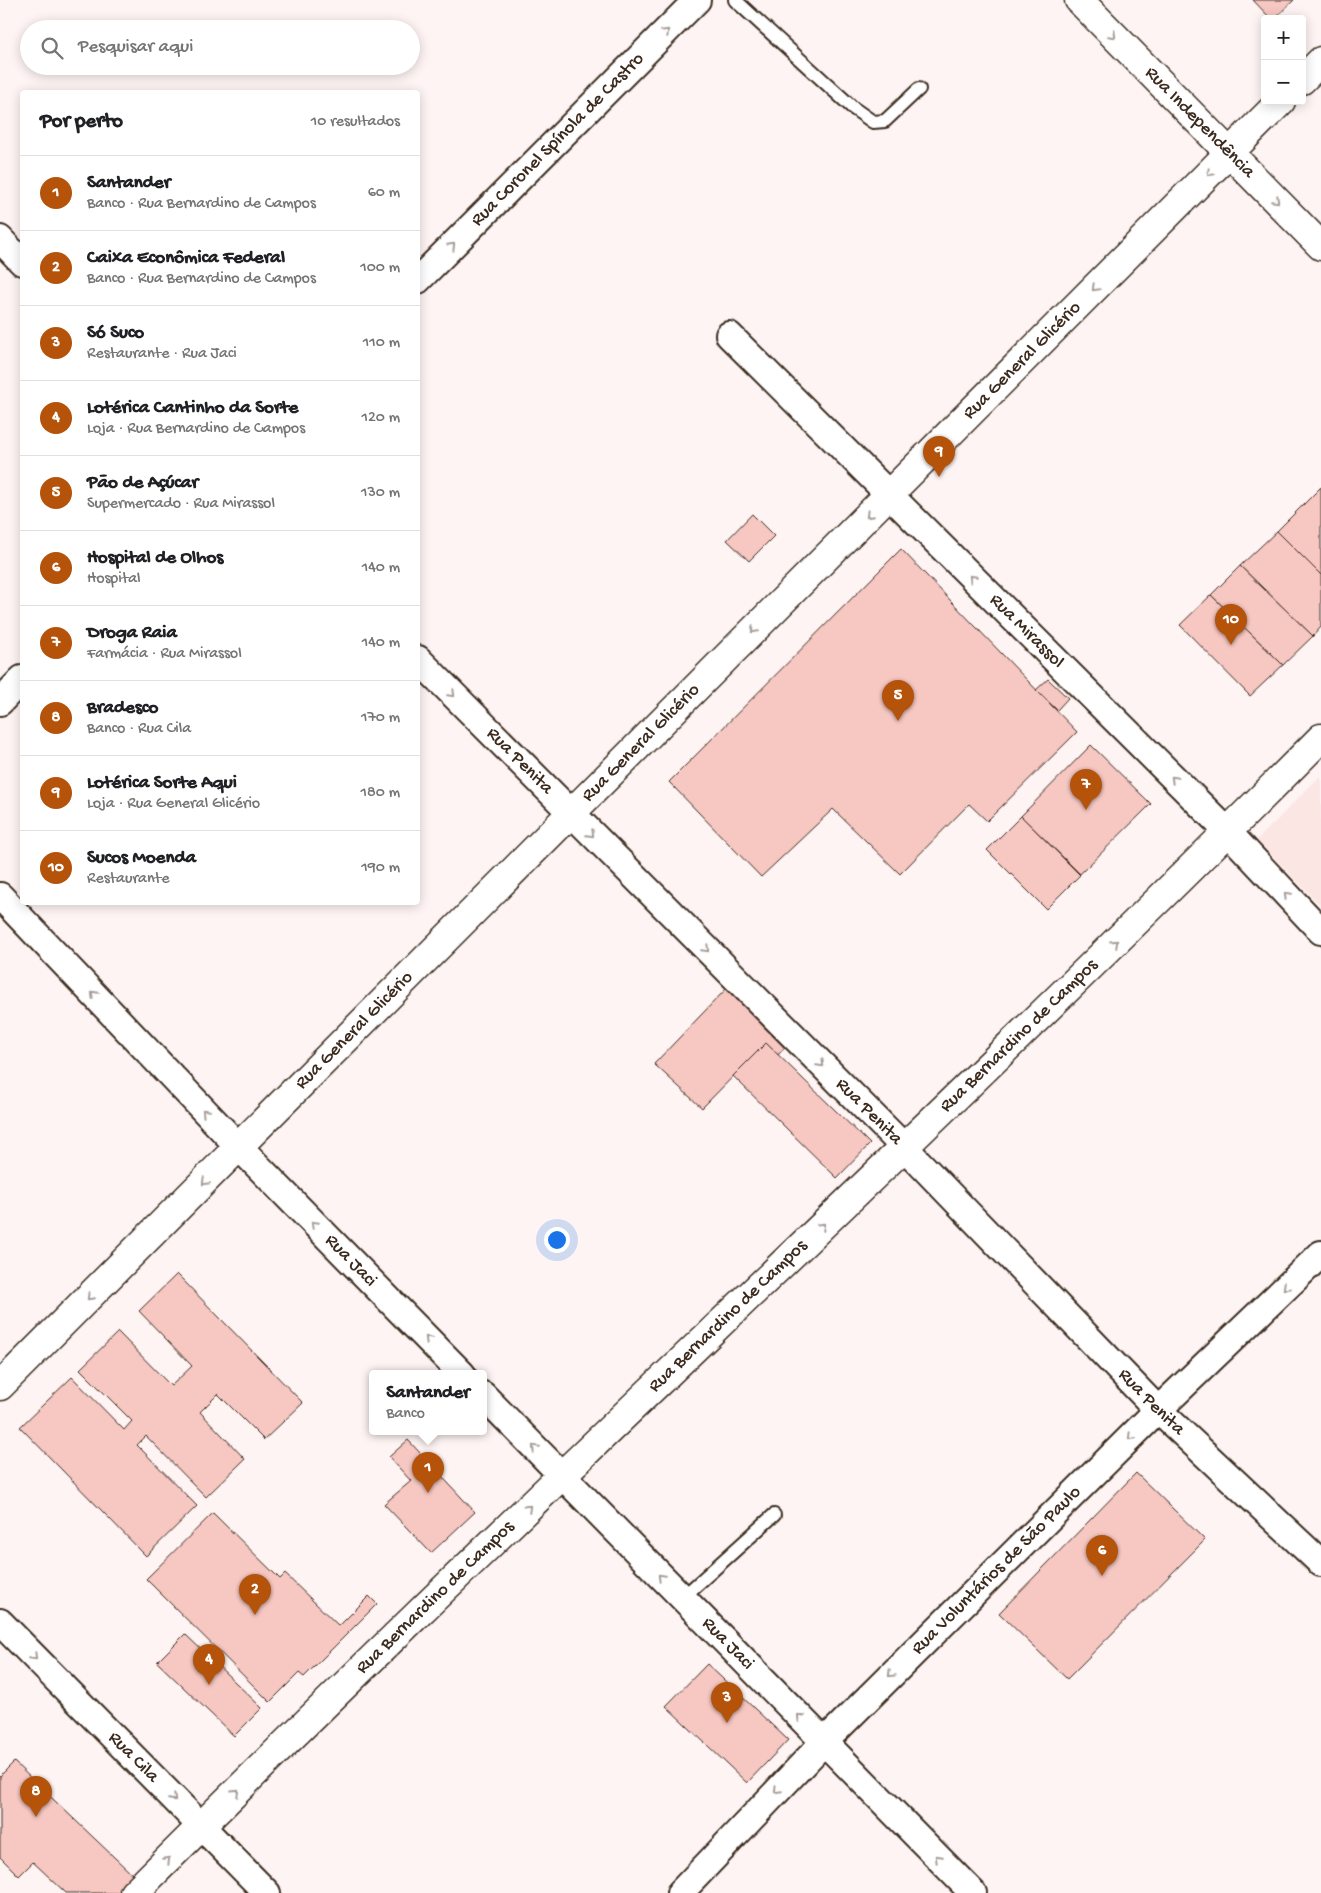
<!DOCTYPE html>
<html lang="pt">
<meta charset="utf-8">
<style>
:root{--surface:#fff;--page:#f2f2f2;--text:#202124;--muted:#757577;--line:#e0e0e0;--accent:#b45309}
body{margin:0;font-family:"Gochi Hand",sans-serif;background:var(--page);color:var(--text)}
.controls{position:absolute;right:15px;top:15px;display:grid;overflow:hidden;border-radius:5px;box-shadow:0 2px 12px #0003}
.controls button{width:45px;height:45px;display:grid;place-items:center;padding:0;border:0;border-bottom:1px solid var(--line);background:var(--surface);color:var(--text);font:25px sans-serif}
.you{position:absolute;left:556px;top:1239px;width:18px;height:18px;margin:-12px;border:4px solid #fff;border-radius:50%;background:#1a73e8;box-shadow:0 0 0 8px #1a73e833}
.badge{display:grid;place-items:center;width:32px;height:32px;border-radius:50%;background:var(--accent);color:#fff;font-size:16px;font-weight:700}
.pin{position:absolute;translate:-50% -41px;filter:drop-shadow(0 1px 2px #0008)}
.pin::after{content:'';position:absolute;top:26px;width:18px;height:15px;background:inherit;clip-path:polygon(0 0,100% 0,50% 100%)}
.popup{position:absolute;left:369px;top:1370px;width:118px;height:65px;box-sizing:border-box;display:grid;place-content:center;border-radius:5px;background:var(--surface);filter:drop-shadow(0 1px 4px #0005);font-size:16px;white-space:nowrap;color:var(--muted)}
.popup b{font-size:19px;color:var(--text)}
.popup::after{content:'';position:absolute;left:50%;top:100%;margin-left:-10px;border:10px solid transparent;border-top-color:var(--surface)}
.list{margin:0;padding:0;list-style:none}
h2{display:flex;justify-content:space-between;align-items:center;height:65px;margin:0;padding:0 20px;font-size:21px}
h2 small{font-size:16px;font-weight:400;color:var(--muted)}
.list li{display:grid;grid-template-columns:32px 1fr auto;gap:15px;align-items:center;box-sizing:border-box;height:75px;padding:0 20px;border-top:1px solid var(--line)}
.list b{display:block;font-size:19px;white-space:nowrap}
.list p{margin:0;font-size:16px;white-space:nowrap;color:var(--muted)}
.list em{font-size:16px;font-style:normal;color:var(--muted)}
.icon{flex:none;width:28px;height:28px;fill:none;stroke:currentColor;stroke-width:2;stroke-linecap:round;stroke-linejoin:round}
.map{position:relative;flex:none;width:1321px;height:1893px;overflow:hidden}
.search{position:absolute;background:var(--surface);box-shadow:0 2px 12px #0003;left:20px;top:20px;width:400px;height:55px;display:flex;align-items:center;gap:12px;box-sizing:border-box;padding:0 18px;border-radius:28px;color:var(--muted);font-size:19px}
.panel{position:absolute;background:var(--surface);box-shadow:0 2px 12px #0003;left:20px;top:90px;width:400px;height:815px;border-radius:5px}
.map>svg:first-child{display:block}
.built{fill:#fbe6e4}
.building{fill:#f7c7c2;stroke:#3b2a1e}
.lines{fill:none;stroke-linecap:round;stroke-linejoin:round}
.lane-casing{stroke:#3b2a1e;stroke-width:16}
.street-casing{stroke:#3b2a1e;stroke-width:30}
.secondary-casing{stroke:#3b2a1e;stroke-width:31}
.lane{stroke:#fff;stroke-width:12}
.street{stroke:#fff;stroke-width:26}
.secondary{stroke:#fff;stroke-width:28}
.oneway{stroke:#a79f9a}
.labels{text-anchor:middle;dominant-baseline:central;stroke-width:4.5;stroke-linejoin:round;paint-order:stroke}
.street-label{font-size:19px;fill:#3b2a1e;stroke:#fff}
</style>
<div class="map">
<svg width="1321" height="1893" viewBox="0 0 1321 1893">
<rect width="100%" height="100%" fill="#fdf4f3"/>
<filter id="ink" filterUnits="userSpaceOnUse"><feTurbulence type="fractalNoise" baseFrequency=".02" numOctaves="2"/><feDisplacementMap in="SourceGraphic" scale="10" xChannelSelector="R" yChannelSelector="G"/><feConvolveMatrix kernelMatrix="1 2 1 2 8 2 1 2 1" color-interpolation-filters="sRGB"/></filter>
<g filter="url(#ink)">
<polygon class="built" points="1321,775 1321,906 1257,840"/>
<g class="building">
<polygon points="1253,0 1294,0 1274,19 1271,19"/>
<polygon points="1321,487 1321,575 1277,531"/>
<polygon points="752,514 774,536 749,561 727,540"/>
<polygon points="1277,531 1321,575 1321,627 1313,636 1240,566"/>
<polygon points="901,549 1077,732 987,821 969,804 900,874 833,809 761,877 669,782"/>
<polygon points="1240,566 1313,636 1283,665 1211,595"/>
<polygon points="1211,595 1283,665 1250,696 1180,625"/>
<polygon points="1048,679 1068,698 1057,710 1036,690"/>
<polygon points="1091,745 1151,804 1080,874 1021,816"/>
<polygon points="1021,816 1080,875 1046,909 987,850"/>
<polygon points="726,989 786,1046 778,1055 766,1043 702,1108 654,1064"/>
<polygon points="766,1043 870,1144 837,1178 733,1076"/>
<polygon points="177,1274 303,1403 264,1440 218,1394 200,1412 245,1459 206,1497 146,1436 137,1445 197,1506 146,1556 20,1427 72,1377 124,1430 132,1421 80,1369 118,1332 171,1386 192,1366 139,1311"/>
<polygon points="408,1440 475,1512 431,1553 384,1504 411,1481 389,1457"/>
<polygon points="1136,1473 1205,1540 1067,1679 999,1613"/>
<polygon points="213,1513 280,1579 285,1574 339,1626 369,1596 377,1604 304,1677 299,1673 270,1702 146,1579"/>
<polygon points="185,1634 262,1708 234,1736 157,1662"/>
<polygon points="707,1664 788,1740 747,1783 666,1706"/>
<polygon points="14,1762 135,1877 119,1893 66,1893 33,1862 19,1876 0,1857 0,1776"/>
</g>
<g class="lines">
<defs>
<g id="lane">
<polyline points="735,0 853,108 873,122 885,121 919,89"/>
<polyline points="682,1598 774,1515"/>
</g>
<g id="street">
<polyline points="0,239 22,262"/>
<path id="s1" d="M418 280 697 0"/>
<path id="s2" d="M729 335 1228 832 1321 931"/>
<path id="s3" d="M418 659 905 1148 1158 1410 1321 1563"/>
<polyline points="0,702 22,679"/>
<path id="s4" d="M0 896 239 1147 462 1374"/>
<path id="s5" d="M483 1395 973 1893"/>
<path id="s6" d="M0 1622 267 1893"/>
<path id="s7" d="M680 1893 824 1742 1158 1410 1321 1254"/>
</g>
<g id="secondary">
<path id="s8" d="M1079 0 1321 246"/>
<polyline points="1302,80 1321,61"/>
<path id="s9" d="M0 1386 1281 101"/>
<path id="s10" d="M134 1893C524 1503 932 1130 1321 738"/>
</g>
</defs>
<use href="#lane" class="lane-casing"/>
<use href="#street" class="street-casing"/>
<use href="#secondary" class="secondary-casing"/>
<use href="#lane" class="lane"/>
<use href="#street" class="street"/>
<use href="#secondary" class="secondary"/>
</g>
<defs><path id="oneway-chevron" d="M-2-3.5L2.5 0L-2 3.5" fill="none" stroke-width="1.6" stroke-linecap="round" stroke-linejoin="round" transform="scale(1.25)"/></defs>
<g class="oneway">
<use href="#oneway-chevron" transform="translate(666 32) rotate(-45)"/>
<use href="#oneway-chevron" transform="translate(1113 35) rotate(45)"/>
<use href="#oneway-chevron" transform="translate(1210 173) rotate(135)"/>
<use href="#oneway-chevron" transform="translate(1276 200) rotate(45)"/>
<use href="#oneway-chevron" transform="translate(452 246) rotate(-45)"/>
<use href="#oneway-chevron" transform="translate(1095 288) rotate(135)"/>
<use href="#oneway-chevron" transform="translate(869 515) rotate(135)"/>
<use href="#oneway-chevron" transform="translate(972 578) rotate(-135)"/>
<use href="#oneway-chevron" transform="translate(754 630) rotate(135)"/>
<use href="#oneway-chevron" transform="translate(452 694) rotate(45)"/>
<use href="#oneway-chevron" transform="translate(1174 779) rotate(-135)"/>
<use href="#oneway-chevron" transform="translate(591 834) rotate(45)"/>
<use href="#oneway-chevron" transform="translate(1287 895) rotate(-134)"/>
<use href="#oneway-chevron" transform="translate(1115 943) rotate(-44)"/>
<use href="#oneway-chevron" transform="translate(706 949) rotate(45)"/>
<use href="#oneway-chevron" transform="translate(94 994) rotate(-134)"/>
<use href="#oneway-chevron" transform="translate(821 1064) rotate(45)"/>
<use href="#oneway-chevron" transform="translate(205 1112) rotate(-134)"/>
<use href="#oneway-chevron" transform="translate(205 1182) rotate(135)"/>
<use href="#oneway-chevron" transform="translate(314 1224) rotate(-135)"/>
<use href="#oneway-chevron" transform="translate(822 1226) rotate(-44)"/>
<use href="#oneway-chevron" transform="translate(1286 1287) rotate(136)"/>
<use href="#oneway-chevron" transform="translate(90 1297) rotate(135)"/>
<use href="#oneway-chevron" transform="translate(428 1339) rotate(-135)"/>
<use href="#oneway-chevron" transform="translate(1131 1437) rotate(135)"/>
<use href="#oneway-chevron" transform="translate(535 1448) rotate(-135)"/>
<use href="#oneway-chevron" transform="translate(528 1508) rotate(-44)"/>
<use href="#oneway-chevron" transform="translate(661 1577) rotate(-135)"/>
<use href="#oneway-chevron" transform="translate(34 1657) rotate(45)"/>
<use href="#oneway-chevron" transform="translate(891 1674) rotate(135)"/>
<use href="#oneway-chevron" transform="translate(800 1717) rotate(-135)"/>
<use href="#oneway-chevron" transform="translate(777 1790) rotate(134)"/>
<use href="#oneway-chevron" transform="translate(236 1792) rotate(-44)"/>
<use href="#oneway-chevron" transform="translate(173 1798) rotate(45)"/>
<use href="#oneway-chevron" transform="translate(938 1858) rotate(-135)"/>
<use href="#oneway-chevron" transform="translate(167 1860) rotate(-45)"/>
</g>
</g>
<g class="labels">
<g class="street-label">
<text stroke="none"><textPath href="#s8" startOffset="172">Rua Independência</textPath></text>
<text stroke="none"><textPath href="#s1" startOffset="198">Rua Coronel Spínola de Castro</textPath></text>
<text stroke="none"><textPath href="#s9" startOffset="1448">Rua General Glicério</textPath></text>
<text stroke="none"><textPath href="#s2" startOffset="420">Rua Mirassol</textPath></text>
<text stroke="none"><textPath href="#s9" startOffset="908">Rua General Glicério</textPath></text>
<text stroke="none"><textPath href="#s3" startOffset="144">Rua Penita</textPath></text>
<text stroke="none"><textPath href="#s9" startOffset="502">Rua General Glicério</textPath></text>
<text stroke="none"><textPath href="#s10" startOffset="1232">Rua Bernardino de Campos</textPath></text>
<text stroke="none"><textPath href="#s3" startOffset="639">Rua Penita</textPath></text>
<text stroke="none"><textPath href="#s4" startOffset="506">Rua Jaci</textPath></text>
<text stroke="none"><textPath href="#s10" startOffset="828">Rua Bernardino de Campos</textPath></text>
<text stroke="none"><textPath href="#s3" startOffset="1044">Rua Penita</textPath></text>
<text stroke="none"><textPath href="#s7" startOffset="452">Rua Voluntários de São Paulo</textPath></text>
<text stroke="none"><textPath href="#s10" startOffset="422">Rua Bernardino de Campos</textPath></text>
<text stroke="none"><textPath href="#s5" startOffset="349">Rua Jaci</textPath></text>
<text stroke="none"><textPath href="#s6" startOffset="190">Rua Cila</textPath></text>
</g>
</g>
</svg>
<div class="controls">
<button>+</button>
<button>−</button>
</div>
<div class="you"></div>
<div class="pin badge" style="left:428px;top:1493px">1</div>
<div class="popup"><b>Santander</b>Banco</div>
<div class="pin badge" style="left:255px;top:1615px">2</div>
<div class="pin badge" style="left:727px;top:1723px">3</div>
<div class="pin badge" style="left:209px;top:1685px">4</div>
<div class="pin badge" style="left:898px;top:721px">5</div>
<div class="pin badge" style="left:1102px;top:1576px">6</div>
<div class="pin badge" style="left:1086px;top:810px">7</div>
<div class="pin badge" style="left:36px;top:1817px">8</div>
<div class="pin badge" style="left:939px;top:477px">9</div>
<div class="pin badge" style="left:1231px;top:645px">10</div>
<div class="search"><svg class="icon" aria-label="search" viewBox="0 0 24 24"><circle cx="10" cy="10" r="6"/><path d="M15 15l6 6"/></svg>Pesquisar aqui</div>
<section class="panel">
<h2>Por perto<small>10 resultados</small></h2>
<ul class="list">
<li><span class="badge">1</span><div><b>Santander</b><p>Banco · Rua Bernardino de Campos</p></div><em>60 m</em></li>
<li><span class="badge">2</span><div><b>Caixa Econômica Federal</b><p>Banco · Rua Bernardino de Campos</p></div><em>100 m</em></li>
<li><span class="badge">3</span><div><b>Só Suco</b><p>Restaurante · Rua Jaci</p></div><em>110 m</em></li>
<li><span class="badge">4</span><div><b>Lotérica Cantinho da Sorte</b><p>Loja · Rua Bernardino de Campos</p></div><em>120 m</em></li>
<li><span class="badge">5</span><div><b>Pão de Açúcar</b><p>Supermercado · Rua Mirassol</p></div><em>130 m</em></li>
<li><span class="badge">6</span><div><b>Hospital de Olhos</b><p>Hospital</p></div><em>140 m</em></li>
<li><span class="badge">7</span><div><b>Droga Raia</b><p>Farmácia · Rua Mirassol</p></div><em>140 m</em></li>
<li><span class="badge">8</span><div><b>Bradesco</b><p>Banco · Rua Cila</p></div><em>170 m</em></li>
<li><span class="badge">9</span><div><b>Lotérica Sorte Aqui</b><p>Loja · Rua General Glicério</p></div><em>180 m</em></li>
<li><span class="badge">10</span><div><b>Sucos Moenda</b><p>Restaurante</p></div><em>190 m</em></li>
</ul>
</section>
</div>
